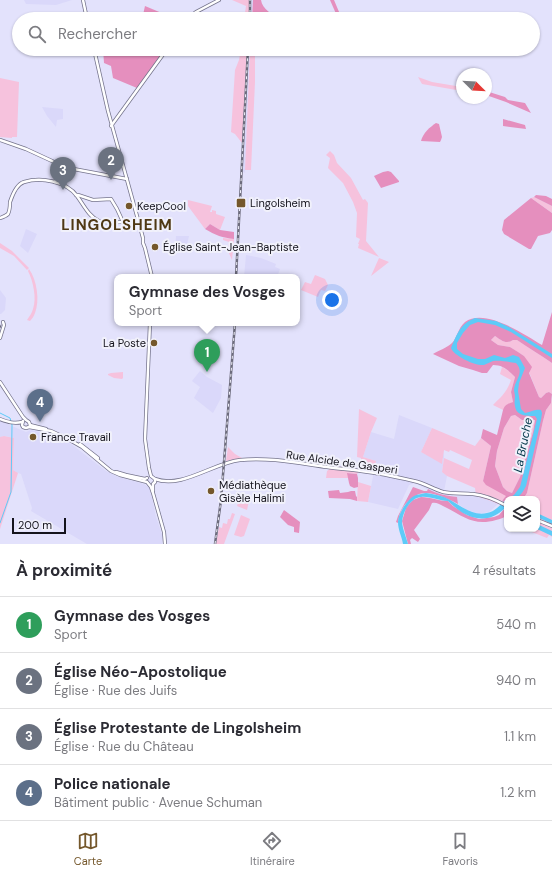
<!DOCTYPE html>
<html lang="fr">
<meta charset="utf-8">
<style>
:root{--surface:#fff;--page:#f2f2f3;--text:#2b2b33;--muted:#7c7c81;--line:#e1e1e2;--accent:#74572b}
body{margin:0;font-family:"DM Sans",sans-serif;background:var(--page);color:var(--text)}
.controls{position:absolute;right:12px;bottom:12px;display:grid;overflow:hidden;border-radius:8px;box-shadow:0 1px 3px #0004}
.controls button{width:36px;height:36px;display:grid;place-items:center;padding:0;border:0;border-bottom:1px solid var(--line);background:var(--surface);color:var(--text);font:20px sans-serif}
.compass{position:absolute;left:456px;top:68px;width:36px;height:36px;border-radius:50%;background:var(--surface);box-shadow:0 1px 3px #0004;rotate:114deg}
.scale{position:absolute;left:12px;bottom:10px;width:54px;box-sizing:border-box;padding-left:4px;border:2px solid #14131c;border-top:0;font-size:11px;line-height:14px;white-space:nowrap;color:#14131c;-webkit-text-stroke:3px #f1f1fb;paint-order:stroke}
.you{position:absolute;left:332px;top:300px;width:14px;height:14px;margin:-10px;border:3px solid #fff;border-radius:50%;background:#1a73e8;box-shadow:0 0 0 6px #1a73e833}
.badge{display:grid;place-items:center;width:26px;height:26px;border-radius:50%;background:var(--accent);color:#fff;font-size:13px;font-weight:700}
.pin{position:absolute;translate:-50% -33px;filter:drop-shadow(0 1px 2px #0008)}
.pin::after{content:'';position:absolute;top:21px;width:14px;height:12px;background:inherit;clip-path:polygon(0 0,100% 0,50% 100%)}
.popup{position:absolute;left:114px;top:274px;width:186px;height:52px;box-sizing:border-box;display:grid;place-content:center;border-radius:8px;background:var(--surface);filter:drop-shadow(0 1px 3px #0005);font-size:13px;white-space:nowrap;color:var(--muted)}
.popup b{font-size:15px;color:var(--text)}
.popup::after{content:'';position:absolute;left:50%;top:100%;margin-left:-8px;border:8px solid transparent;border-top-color:var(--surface)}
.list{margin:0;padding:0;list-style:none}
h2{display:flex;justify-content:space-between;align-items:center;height:52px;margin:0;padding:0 16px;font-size:17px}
h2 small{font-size:13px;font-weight:400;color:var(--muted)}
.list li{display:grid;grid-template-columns:26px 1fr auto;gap:12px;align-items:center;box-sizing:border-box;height:56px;padding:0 16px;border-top:1px solid var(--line)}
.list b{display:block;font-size:15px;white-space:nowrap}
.list p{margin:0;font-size:13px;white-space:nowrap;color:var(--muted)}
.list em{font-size:13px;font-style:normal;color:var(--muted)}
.icon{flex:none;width:22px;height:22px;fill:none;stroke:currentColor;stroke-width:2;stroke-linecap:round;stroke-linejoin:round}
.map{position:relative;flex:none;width:552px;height:544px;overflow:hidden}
.search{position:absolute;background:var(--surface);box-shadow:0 1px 3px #0004;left:12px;right:12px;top:12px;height:44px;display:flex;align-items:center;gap:10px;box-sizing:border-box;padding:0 14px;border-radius:22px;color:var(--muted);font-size:15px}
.sheet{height:276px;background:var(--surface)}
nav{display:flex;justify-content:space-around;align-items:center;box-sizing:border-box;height:56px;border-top:1px solid var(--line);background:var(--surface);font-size:11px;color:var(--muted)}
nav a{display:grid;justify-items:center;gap:2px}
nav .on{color:var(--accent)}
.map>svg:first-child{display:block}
.built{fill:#dad8fa}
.green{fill:#f6c2dd}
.forest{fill:#e58fbe;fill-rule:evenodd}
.water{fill:#5dcbf8}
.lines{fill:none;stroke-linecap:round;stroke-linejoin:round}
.stream{stroke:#5dcbf8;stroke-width:1}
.secondary-casing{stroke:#75748c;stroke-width:4}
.secondary{stroke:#fff;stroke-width:2.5}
.tram{stroke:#6c6b7c;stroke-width:1}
.rail-casing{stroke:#6c6b7c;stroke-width:2.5}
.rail{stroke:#f1f1fb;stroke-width:1;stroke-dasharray:3;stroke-linecap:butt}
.poi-dot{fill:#74572b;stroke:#f1f1fb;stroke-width:1.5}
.labels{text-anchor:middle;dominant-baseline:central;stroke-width:4;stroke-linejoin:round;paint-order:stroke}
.poi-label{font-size:11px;fill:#14131c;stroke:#f1f1fb;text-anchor:start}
.street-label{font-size:11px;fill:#14131c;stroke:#f1f1fb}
.water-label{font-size:12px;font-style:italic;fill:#033749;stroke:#f1f1fb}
.district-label{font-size:15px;font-weight:bold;letter-spacing:1px;fill:#4f3814;stroke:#f1f1fb}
</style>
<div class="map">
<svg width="552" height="544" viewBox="0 0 552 544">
<rect width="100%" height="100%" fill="#e3e2fc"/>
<g class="built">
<polygon points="24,0 72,0 56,5 26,4"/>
<polygon points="250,0 253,0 252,19 249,19"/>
<polygon points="247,49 250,49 245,173 241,170"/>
<polygon points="42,107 63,109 63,119 57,120 56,127 47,116"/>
<polygon points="26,229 37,234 28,253 20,246"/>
<polygon points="176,236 189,236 186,249 175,250"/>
<polygon points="246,255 261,258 276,264 275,267 280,269 277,277 244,277"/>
<polygon points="0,290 6,298 5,310 1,314 0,314"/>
<polygon points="200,371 207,377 222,385 221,398 213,413 194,398 200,387 192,381"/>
<polygon points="399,415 432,428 421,452 442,463 444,450 444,458 442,472 447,476 444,491 452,492 453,496 476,496 491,501 498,504 489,512 479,514 467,510 458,504 457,497 432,492 415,483 409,485 398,509 368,502 376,461 363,457 371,432 394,439"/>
<polygon points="0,421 26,432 31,430 43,433 71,444 106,471 118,477 144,484 150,488 156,517 162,534 162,544 87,544 31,511 32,508 21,474 18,473 13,470 14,438 5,436 0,437"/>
</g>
<g class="green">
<polygon points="232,0 250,0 249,19 244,19 246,6"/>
<polygon points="241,49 247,49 242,143 235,134 231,132 235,70 239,60"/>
<polygon points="250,49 255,49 255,82 251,170 245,170"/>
<polygon points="418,77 432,82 462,87 462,91 422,84"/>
<polygon points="0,78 19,82 17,137 12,137 12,138 0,137"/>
<polygon points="330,151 334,155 337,163 351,178 363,200 365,199 368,203 366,241 379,257 358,248 359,244 358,244 360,239 356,237 357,213 353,202 343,183 328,168 330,158 326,155"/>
<polygon points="534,197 552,206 552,213 531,198"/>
<polygon points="188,200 212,206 210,212 212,212 212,210 216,211 216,214 225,217 220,230 210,224 205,229 188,206"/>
<polygon points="223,238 234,239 232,260 228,251 229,242 223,240"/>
<polygon points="0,243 12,251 29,268 27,270 14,256 0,248"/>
<polygon points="379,258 389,262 371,276"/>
<path d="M29 269C37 280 40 301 35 313 34 316 32 319 30 321L27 320C29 317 32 313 33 309 37 298 33 281 28 271Z"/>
<polygon points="315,275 325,279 328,285 325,291 321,290 318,297 301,290 305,282 311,284"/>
<path d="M495 336C501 340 506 345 513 340H517C528 348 541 355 552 363V394L549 392 546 393 541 398 539 397 529 372 524 356 510 347 498 345 491 340Z"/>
<path d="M502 367 509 371 515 377 511 392 513 402 505 407 503 410 493 405C501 397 507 392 511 380L500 374Z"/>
<polygon points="123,372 123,378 122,379 114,378 108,375 108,374 111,373"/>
<polygon points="552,397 552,537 549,535 547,538 524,529 537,529 537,499 523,499 527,493 543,421 546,410 551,403"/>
<polygon points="359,409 377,418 371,432 363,457 376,461 374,471 361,469 357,474 348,473 348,478 326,478 327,471 334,466 361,469 361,458 357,457"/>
<polygon points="515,415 522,420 535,419 533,432 520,477 512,493 507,491 503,487 495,466 497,451 504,428 511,416"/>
<polygon points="432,428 475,446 481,438 491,446 483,481 507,496 498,504 491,501 476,496 475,488 447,476 442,472 444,458 469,469 472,460 450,450 449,452 444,450 442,464 421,452"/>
<polygon points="4,436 14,438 13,470 18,473 0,529 0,437"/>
<polygon points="228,447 235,454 242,458 236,459 226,461"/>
<polygon points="358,482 371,486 368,502 357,501"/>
<polygon points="241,494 242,494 250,496 247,510 237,506"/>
<polygon points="232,513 235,514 224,544 216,544 219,527 222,528 223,523 227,524 228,519 230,519"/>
<polygon points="241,515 250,519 244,536 241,537 234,535"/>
</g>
<g class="forest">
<path d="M253 0H261C262 9 273 15 281 19H252Z"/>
<polygon points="330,0 334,0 342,19 332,19 337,16"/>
<polygon points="145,6 176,19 142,19"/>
<polygon points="103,49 166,49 137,88 113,78 111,66 104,63"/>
<polygon points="486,91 505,97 508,100 525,103 531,113 506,102 486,95"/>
<polygon points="503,119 525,125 526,129 503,126"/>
<path d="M436 123 439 124 442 137 441 140 440 142 421 141C423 133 430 127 436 123Z"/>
<polygon points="388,171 391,172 399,181 399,182 381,188 374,176 383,172"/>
<polygon points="536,195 546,196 552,199 552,206 534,197"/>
<polygon points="531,198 552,213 552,230 550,233 538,236 531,249 529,249 504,234 502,230 504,220"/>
<path d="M210 224 220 230 234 232V239C223 238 215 235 205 229Z"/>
<path d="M552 312V363C541 355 528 348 517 340H513C506 345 501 340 495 336L491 340 498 345 510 347 518 352 524 356 532 367 529 373 539 397 541 398 546 393 549 392 552 394 551 403 546 410 543 421 527 493 523 499H507V504L502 501 506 496 486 485 483 481 491 446 481 438 483 429 497 435 503 410C505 405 507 404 513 402L511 392 515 377C508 370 503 365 493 365L487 373H482L473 370 459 366 433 354C438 351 448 347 452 343 457 338 458 328 465 322 485 307 525 335 542 345ZM515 415 522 420H535L533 432 520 477 512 493 507 491 503 487 495 466 497 451 504 428 511 416Z"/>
<polygon points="347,473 357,474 358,478 358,487 354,488 350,486 349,483"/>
<path d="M413 487 424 491H427L428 489C437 494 447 496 457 497L458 504C448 499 431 490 419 494 416 495 414 498 411 499 403 505 399 513 398 523L396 522 398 516Z"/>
<polygon points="339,490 340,493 348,492 351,491 355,491 356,496 357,497 357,501 350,499 329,498 328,491"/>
<path d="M421 497C430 497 439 501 448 501L453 506 467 515 479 519 494 517 499 515 505 508 507 509V515C504 518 500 519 496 520 473 527 462 515 443 506 439 504 436 502 432 503L429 510 414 530 420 539 418 542 412 538 410 540 411 544H408L402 521 406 508 410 503 413 500Z"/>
<polygon points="284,510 300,522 299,533 294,532 294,527 288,525 280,517"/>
</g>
<g class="water">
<path d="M475 318 496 321 509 327 552 354V358L511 332 495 325 478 322 470 325 463 333 457 343V349L463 354 478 359H485L494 355 505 358 513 355 519 357 525 368 519 383 518 391 521 409 525 413C532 412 534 409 541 410L542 413 541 420 526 486C521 496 518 499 507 499L514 495 520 487 537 419 535 416C527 416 516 416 515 406 514 402 515 399 515 396 515 395 514 390 514 390 515 379 525 373 516 363 509 362 500 360 493 361 490 362 487 364 484 365 475 366 454 356 451 348 457 334 460 324 475 318Z"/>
<path d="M426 493C432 494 439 495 444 497 461 504 473 520 493 511 498 508 502 503 507 499V506C488 527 466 519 448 501 439 501 430 496 421 497 410 498 402 513 402 523 403 530 406 537 408 544H403C402 537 398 530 398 522 398 514 407 500 414 496 418 494 422 494 426 493Z"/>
<polygon points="537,513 552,520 552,524 537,517"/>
<polygon points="537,524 552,531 552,536 537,529"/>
</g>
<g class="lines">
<polyline class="stream" points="0,413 10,418 12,425 11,492 0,523"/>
<defs>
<g id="secondary">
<polyline points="83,0 87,19"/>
<polyline points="187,19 196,12 219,0"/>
<polyline points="94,49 108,111 137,216 143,238 143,243 145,248 152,277"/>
<polyline points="111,126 167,49"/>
<polyline points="0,140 26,149 52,161 63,167 127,179"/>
<polyline points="55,182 62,167"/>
<polyline points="76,195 78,195 93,200 111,199 117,209 123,222"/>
<path d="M0 218C3 217 6 216 8 214 10 210 10 206 10 202 12 196 17 184 24 182 41 177 66 181 77 196 83 204 89 217 99 221 108 225 128 221 138 220"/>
<polyline points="150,323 145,439 149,468 151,476 155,479 155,482 153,484 153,491"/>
<polyline points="0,338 4,325 3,322"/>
<polyline points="0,382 23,417 26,420 29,422 30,425"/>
<path d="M0 419C8 422 14 424 22 422"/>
<polyline points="23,421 22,425 23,427 26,428 29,427"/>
<polyline points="30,425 46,429"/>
<polyline points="29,427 51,431 68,439 82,447 111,471 120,475 147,482 151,487 153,493 164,532 165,544"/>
<polyline points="80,444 98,458"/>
<polyline points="116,472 126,475 145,479 147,478"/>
<path d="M155 479C182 489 213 463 240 460 269 457 298 463 327 467 338 469 350 469 361 471 379 473 397 477 414 481 424 483 433 489 443 492 453 494 463 493 473 494 485 495 496 500 507 506"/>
<polyline points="537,520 552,526"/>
</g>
</defs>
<use href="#secondary" class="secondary-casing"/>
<use href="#secondary" class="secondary"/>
<polyline class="tram" points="0,328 1,325"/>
<defs>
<g id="rail">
<polyline points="250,19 250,0"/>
<polyline points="236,277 248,49"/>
<polyline points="215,544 221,500 235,323"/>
</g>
</defs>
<use href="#rail" class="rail-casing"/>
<use href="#rail" class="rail"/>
</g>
<g class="poi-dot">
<rect x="236" y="198" width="10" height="10" rx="2"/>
<circle cx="129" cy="206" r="4"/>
<circle cx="155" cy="247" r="4"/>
<circle cx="154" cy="343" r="4"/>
<circle cx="33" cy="437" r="4"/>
<circle cx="211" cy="491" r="4"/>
</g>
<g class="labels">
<g class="poi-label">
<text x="250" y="203">Lingolsheim</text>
<text x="137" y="206">KeepCool</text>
<text x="163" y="247">Église Saint-Jean-Baptiste</text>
<text x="146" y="343" text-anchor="end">La Poste</text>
<text x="41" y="437">France Travail</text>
<text x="219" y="485">Médiathèque<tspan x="219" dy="13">Gisèle Halimi</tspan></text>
</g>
<g class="street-label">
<text transform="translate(342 462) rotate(8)">Rue Alcide de Gasperi</text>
</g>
<g class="water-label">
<text transform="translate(523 445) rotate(-79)">La Bruche</text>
</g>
<g class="district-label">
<text x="117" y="225">LINGOLSHEIM</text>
</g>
</g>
</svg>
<div class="controls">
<button><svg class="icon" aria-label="layers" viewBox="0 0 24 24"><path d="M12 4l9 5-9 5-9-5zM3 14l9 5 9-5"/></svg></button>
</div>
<svg class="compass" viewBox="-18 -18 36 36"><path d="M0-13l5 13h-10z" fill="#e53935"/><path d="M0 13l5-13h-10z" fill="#7c7c81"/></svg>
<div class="scale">200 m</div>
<div class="you"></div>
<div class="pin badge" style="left:207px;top:372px;background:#2e9e5b">1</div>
<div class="popup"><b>Gymnase des Vosges</b>Sport</div>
<div class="pin badge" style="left:111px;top:180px;background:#6b7280">2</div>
<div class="pin badge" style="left:63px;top:190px;background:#6b7280">3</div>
<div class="pin badge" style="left:40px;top:422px;background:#5c6f8a">4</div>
<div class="search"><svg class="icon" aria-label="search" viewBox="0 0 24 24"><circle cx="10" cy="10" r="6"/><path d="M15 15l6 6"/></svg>Rechercher</div>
</div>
<section class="sheet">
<h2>À proximité<small>4 résultats</small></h2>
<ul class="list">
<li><span class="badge" style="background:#2e9e5b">1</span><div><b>Gymnase des Vosges</b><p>Sport</p></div><em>540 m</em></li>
<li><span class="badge" style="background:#6b7280">2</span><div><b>Église Néo-Apostolique</b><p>Église · Rue des Juifs</p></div><em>940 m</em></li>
<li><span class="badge" style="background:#6b7280">3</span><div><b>Église Protestante de Lingolsheim</b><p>Église · Rue du Château</p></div><em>1.1 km</em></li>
<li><span class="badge" style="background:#5c6f8a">4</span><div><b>Police nationale</b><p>Bâtiment public · Avenue Schuman</p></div><em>1.2 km</em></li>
</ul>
</section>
<nav>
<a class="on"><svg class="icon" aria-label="map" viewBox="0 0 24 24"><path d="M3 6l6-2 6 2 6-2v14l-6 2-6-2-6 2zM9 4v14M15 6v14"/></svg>Carte</a>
<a><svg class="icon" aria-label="directions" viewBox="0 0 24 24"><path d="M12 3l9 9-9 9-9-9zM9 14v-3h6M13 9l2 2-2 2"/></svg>Itinéraire</a>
<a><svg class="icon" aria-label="saved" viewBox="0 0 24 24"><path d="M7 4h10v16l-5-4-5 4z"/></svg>Favoris</a>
</nav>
